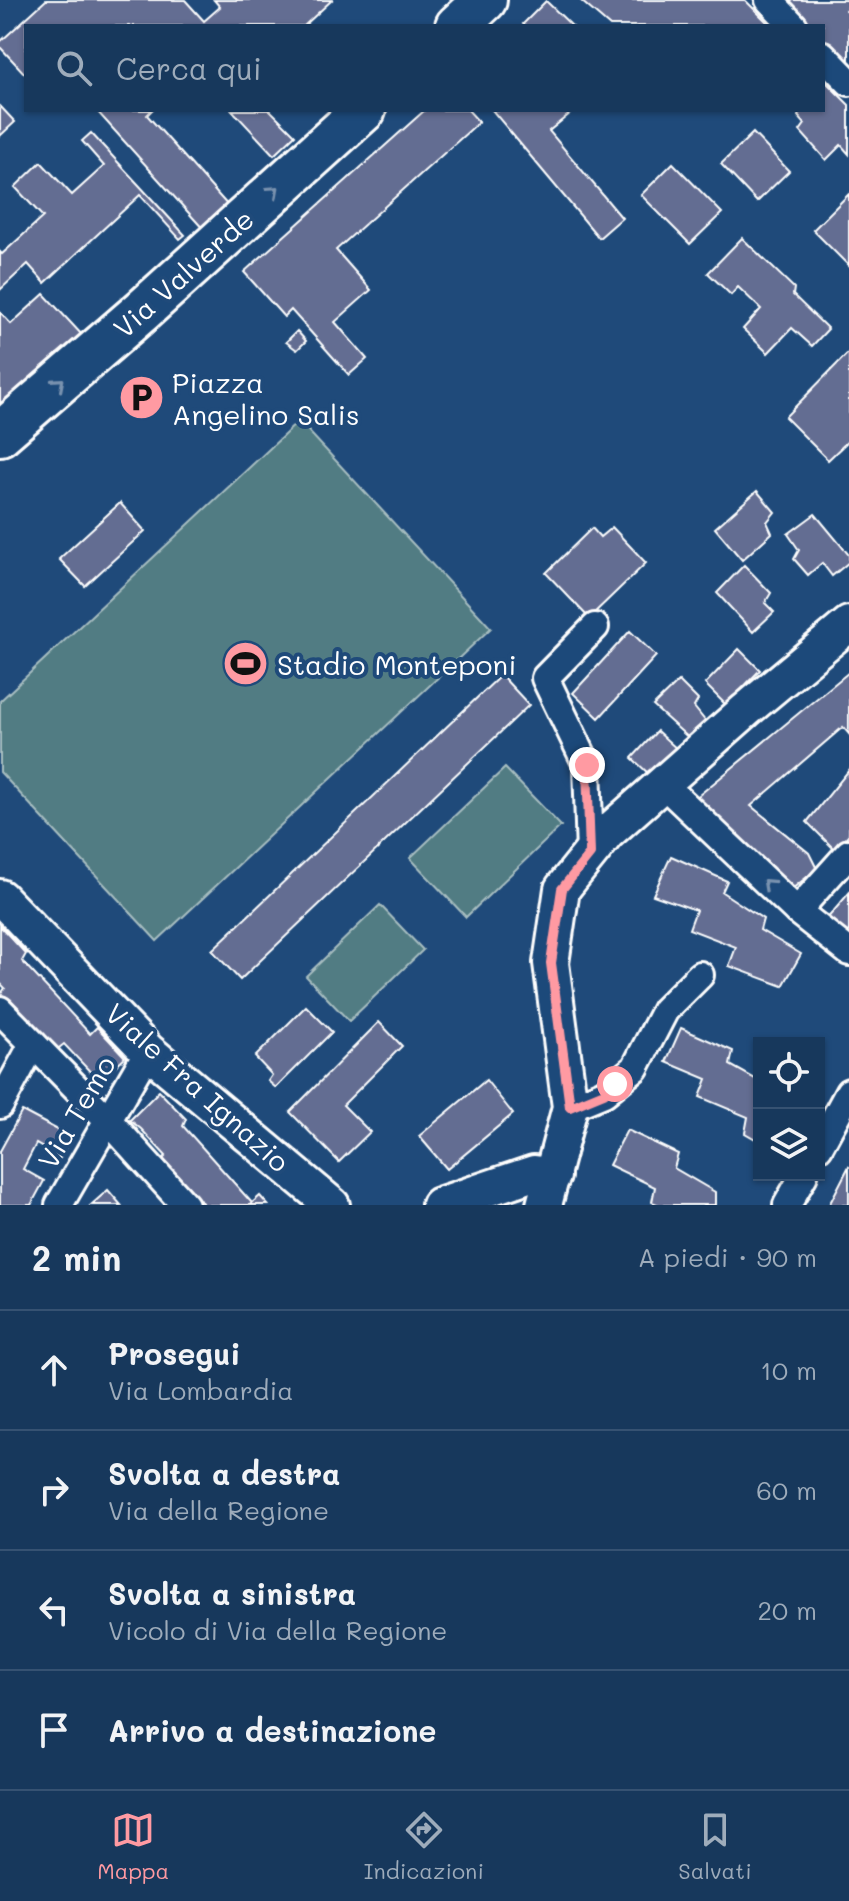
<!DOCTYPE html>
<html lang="it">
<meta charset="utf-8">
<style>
:root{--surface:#17385c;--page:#244365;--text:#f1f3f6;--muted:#9eacbb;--line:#365272;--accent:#ff9aa2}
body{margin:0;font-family:Mali,sans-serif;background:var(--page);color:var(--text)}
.controls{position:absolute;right:24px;bottom:24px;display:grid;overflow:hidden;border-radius:0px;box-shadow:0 2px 6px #0004}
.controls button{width:72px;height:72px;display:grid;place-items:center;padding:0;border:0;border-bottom:2px solid var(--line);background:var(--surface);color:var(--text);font:40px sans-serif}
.stop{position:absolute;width:24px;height:24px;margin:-18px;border:6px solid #ff9aa2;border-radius:50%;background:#fff}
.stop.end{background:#ff9aa2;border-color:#fff;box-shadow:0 2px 8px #0008}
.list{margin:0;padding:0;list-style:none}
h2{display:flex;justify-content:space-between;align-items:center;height:104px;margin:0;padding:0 32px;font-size:34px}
h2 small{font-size:26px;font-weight:400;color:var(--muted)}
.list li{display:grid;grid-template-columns:52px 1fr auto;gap:24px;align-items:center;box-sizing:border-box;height:120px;padding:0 32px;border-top:2px solid var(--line)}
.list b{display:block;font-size:30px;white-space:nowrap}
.list p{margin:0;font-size:26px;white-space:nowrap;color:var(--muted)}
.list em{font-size:26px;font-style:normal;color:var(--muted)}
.icon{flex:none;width:44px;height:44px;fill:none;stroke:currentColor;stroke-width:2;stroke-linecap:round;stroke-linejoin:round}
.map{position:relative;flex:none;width:849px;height:1205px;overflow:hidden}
.search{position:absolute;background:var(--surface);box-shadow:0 2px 6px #0004;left:24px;right:24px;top:24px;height:88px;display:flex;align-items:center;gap:20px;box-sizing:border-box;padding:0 28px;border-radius:0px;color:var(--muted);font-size:30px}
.sheet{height:584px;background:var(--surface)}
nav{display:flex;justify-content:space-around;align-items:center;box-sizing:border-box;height:112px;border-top:2px solid var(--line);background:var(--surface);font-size:22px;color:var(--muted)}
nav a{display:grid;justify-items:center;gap:4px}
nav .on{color:var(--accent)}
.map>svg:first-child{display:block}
.green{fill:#517c83;stroke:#a8bec1;stroke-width:2}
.building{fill:#646d92;stroke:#fff;stroke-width:2}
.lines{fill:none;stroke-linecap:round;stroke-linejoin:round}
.minor-casing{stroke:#fff;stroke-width:32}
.tertiary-casing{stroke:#fff;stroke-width:40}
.primary-casing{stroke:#fff;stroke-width:48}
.minor{stroke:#1f4a7a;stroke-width:26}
.tertiary{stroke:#1f4a7a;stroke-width:34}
.primary{stroke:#1f4a7a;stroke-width:42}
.oneway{stroke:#7992af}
.route{stroke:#ff9aa2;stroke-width:10}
.labels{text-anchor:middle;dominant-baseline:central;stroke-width:8;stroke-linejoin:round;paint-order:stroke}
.street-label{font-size:28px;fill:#fff;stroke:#1f4a7a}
.poi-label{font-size:28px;fill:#fff;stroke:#1f4a7a;text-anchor:start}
</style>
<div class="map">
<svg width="849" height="1205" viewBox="0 0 849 1205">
<rect width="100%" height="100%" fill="#1f4a7a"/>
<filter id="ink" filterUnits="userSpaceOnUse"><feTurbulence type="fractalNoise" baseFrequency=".0125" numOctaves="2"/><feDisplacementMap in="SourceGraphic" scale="16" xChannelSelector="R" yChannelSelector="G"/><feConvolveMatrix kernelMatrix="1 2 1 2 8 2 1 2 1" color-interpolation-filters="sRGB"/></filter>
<g filter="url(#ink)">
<g class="green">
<polygon points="299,421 491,628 157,941 0,772 0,701"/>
<polygon points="505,768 561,826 466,917 410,858"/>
<polygon points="380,905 423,950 349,1021 306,976"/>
</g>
<g class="building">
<polygon points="46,0 185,0 204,21 220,7 214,0 332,0 304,26 26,26 26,75 0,47 0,42"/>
<polygon points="580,0 745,0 771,26 610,26"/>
<polygon points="784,0 849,0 849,6 846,10 849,12 849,66 823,39 823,26 810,26"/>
<polygon points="546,1 572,26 525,26 523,24"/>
<polygon points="823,79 849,105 849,154 841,145 826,160 800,131 805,124 798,116 801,110 823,110"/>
<polygon points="0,106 15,122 0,136"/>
<polygon points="96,110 152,110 147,115 230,208 205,231"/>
<polygon points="232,110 270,110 295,135 274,155"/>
<polygon points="425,110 468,110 479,122 336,250 371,290 335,322 367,359 349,375 291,310 284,317 244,272"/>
<polygon points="492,110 568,110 571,113 549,131 622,218 599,238"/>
<polygon points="91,133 185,235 180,239 140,195 45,283 28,264 0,290 0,252 2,254 43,217 15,187 41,162 72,195 104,166 82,141"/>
<polygon points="753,133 789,171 757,202 721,164"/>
<polygon points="673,163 722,213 690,244 641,195"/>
<polygon points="849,194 849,266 813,230"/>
<polygon points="742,238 794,288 793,295 828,329 812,346 792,328 768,353 743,329 761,309 738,287 731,295 708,273"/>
<polygon points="44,294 83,336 0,413 0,312 11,324"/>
<polygon points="297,331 306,341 297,350 286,342"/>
<polygon points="849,352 849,440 828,460 785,417"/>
<polygon points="757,491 775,512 767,522 772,533 742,560 715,528"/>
<polygon points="120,503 145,531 85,586 59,559"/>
<polygon points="815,514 849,555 849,562 832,576 822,563 808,575 794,559 799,550 788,534"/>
<polygon points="612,527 646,563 589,618 546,573 592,528 600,537"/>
<polygon points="744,565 771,593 765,603 774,612 753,632 717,593"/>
<polygon points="630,631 656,656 599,718 573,693"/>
<polygon points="739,649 760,670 726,705 705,684"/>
<polygon points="849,672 849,734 843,727 751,806 809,853 817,869 792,889 693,800"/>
<polygon points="501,675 529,705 240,980 212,950"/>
<polygon points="679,681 698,700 694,707 706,722 691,740 653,706"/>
<polygon points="657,731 678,750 652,777 632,758"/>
<polygon points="849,770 849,834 835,850 807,822"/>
<polygon points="671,856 727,881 722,892 763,919 760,930 801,954 783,986 729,966 736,947 689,929 696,910 653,895"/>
<polygon points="849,893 849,939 826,920"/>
<polygon points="0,926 26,954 22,961 90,1034 97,1027 125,1057 99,1081 64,1044 54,1052 0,995 5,988 0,983"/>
<polygon points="306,1006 332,1032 276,1088 268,1081 272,1075 255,1057"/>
<polygon points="379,1022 402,1046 343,1105 370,1132 339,1162 290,1112"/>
<polygon points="681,1028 733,1051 730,1065 759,1081 759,1141 745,1133 748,1117 700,1097 707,1079 666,1062"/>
<polygon points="486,1080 513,1114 447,1169 419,1136"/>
<polygon points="159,1091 186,1119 183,1126 252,1203 260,1196 268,1205 204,1205 163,1159 166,1156 141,1129 130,1120"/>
<polygon points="22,1111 71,1137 60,1158 36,1144 23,1169 44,1181 31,1205 0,1205 0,1151"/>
<polygon points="627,1130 678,1154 674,1168 715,1192 715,1205 659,1205 652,1202 655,1187 609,1165"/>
<polygon points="849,1166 849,1205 829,1205"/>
<polygon points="108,1190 121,1205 91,1205"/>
</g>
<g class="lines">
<defs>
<g id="minor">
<polyline points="769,0 794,26"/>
<polyline points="823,55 849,82"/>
<polyline points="662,783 797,911 849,952"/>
<polyline points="590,854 587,765 545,678 595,627"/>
<polyline points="797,911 849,853"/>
<polyline points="0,1010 108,1120 185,1205"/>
<polyline points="0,1105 33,1044"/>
<polyline points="570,1107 604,1093 635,1068 665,1010 700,975"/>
<polyline points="819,1147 849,1092"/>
<polyline points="59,1205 148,1051"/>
<polyline points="787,1205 804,1175"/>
</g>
<g id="tertiary">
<polyline points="0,897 148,1051 332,1205"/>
<polyline points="439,1205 534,1173 553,1176"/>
<polyline points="544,1205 570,1107 551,963 562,889 607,833 746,710 849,624"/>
</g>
<g id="primary">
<polyline points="457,26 485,0"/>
<polyline points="0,434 142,311 364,110"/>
</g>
</defs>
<use href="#minor" class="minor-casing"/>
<use href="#tertiary" class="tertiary-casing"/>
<use href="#primary" class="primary-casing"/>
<use href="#minor" class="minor"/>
<use href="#tertiary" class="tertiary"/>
<use href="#primary" class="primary"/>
</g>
<defs><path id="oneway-chevron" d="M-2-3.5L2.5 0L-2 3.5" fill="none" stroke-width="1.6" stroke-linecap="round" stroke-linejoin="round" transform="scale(2)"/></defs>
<g class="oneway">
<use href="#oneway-chevron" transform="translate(274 191) rotate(-42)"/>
<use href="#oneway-chevron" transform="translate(59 383) rotate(-41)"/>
<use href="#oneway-chevron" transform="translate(768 884) rotate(-137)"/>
</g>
</g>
<g class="lines" filter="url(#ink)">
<polyline class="route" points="587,765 590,854 562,889 551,963 570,1107 604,1093 615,1084"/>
</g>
<defs>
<symbol id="parking-disc" viewBox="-11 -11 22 22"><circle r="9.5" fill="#ff9aa2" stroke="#1f4a7a"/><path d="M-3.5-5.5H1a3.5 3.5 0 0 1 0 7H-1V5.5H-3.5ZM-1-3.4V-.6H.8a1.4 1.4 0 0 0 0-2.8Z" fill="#111"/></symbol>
<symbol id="stadium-disc" viewBox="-11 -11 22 22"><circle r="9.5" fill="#ff9aa2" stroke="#1f4a7a"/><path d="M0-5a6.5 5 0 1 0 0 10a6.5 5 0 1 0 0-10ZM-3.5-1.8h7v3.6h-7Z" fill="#111"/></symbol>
</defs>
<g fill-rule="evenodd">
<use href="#parking-disc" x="116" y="372" width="51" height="51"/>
<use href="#stadium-disc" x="220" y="638" width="51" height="51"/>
</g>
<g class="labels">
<g class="street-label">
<text transform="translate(183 273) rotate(-42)">Via Valverde</text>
<text transform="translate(198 1087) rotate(42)">Viale Fra Ignazio</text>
<text transform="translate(76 1112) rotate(-60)">Via Temo</text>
</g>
<g class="poi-label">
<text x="172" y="382">Piazza<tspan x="172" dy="32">Angelino Salis</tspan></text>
<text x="277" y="664">Stadio Monteponi</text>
</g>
</g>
</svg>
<div class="controls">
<button><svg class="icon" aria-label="locate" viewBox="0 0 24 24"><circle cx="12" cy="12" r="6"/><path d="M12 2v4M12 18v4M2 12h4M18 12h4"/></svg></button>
<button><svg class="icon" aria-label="layers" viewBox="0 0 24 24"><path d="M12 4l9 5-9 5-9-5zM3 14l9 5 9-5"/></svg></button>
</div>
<div class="stop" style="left:615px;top:1084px"></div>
<div class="stop end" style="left:587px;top:765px"></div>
<div class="search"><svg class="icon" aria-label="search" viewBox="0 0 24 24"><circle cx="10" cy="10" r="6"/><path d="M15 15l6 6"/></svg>Cerca qui</div>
</div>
<section class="sheet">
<h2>2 min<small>A piedi · 90 m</small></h2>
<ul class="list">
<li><svg class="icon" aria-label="ahead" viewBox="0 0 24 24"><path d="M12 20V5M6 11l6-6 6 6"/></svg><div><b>Prosegui</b><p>Via Lombardia</p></div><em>10 m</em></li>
<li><svg class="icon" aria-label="right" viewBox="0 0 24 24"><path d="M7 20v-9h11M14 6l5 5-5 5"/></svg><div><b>Svolta a destra</b><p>Via della Regione</p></div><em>60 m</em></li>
<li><svg class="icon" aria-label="left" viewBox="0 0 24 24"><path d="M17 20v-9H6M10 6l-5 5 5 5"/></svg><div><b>Svolta a sinistra</b><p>Vicolo di Via della Regione</p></div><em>20 m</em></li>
<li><svg class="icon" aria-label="arrive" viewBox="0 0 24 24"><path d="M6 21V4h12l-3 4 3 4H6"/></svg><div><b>Arrivo a destinazione</b></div></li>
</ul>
</section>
<nav>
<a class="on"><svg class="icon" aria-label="map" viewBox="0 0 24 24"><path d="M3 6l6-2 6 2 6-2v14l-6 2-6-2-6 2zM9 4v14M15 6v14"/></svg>Mappa</a>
<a><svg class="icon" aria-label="directions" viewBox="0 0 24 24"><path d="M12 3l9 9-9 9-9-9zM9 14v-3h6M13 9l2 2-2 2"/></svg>Indicazioni</a>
<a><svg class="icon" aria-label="saved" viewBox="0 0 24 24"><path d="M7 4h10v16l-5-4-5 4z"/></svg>Salvati</a>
</nav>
